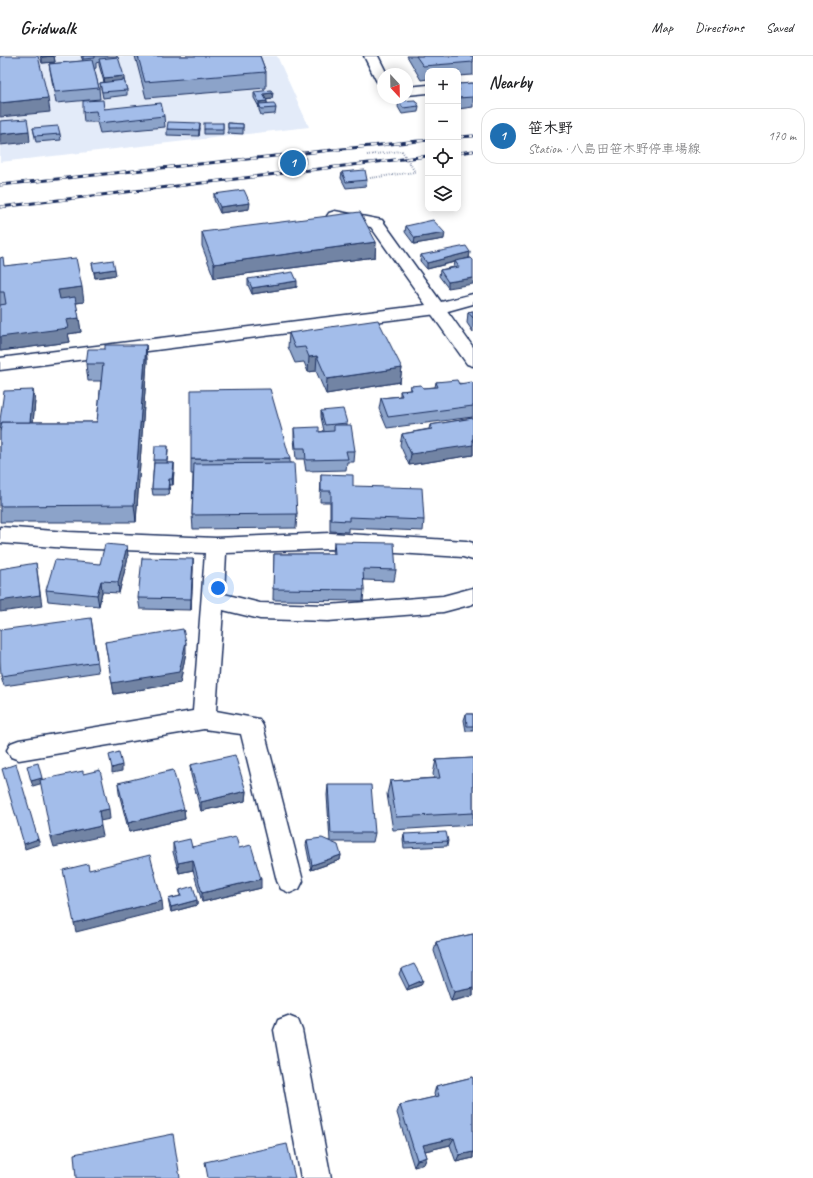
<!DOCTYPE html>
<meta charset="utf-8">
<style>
:root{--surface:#fff;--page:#f2f2f2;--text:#202124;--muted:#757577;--line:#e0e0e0;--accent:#1f6fb2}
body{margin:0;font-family:Caveat,"Klee One",sans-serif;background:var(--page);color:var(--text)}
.controls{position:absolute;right:12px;top:12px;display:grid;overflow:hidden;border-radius:8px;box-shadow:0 2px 10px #0003}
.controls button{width:36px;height:36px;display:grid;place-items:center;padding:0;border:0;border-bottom:1px solid var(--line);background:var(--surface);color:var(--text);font:20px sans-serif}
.compass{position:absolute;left:377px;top:12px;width:36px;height:36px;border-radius:50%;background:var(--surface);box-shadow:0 2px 10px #0003;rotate:158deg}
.you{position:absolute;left:218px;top:532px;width:14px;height:14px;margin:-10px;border:3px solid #fff;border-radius:50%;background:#1a73e8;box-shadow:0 0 0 6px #1a73e833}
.badge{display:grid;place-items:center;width:26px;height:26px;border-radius:50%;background:var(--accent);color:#fff;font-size:13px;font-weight:700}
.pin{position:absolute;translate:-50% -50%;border:2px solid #fff;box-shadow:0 1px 4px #0006}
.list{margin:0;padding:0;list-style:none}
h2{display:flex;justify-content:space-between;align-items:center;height:52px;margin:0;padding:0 16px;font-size:17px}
h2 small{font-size:13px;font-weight:400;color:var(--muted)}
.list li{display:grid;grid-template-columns:26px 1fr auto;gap:12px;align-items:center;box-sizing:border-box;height:56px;margin:0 8px 8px;padding:0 8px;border:1px solid var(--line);border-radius:16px}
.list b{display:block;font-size:15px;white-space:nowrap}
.list p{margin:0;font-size:13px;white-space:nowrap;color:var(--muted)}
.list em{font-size:13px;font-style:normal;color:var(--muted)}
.icon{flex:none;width:22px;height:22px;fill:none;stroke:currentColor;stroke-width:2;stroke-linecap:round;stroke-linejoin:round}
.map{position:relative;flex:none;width:473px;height:1122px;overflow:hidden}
header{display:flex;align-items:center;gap:24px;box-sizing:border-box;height:56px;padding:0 20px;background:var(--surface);border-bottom:1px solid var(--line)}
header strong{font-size:19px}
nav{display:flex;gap:22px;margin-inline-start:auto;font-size:14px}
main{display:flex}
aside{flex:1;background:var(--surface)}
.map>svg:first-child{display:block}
.built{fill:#e3ebf9}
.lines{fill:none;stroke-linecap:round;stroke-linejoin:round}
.minor-casing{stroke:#1b2f5e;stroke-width:3}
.major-casing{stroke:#1b2f5e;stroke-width:3}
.path{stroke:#1b2f5e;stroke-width:2;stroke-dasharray:0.5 2;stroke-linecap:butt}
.minor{fill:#fff;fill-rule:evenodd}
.major{fill:#fff;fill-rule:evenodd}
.rail-casing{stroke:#1b2f5e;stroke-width:3}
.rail{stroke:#fff;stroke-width:2;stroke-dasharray:6;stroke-linecap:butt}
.path-bridge{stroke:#1b2f5e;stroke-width:2;stroke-dasharray:0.5 2;stroke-linecap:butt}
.wall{fill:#8ca3c9;stroke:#1b2f5e}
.shaded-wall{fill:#7284a4;stroke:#1b2f5e}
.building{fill:#a3bdea;stroke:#1b2f5e}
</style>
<header>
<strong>Gridwalk</strong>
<nav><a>Map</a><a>Directions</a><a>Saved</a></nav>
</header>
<main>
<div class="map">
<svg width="473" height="1122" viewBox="0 0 473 1122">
<rect width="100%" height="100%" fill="#fff"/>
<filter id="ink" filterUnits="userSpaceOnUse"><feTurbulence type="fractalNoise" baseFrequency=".025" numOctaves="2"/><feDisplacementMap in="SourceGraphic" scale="8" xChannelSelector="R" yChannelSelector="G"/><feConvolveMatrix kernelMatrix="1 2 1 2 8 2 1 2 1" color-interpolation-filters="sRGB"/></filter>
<g filter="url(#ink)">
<polygon class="built" points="0,0 277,0 309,71 0,106"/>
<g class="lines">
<defs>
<g id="minor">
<polygon points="364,0 378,0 387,18 383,18 383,28 378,27 376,24"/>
<polygon points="428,29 428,37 407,39 407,31"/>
<polygon points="335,155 382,164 441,246 473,238 473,248 437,258 0,314 0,302 426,249 371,171 329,163 327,160 329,157"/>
<polygon points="0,471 68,476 216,482 330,477 466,485 473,487 473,504 463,501 330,493 226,497 224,538 260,547 328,549 443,540 473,532 473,548 443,556 328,565 260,563 223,554 216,655 259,663 263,670 303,825 299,833 290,837 281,833 277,825 241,678 204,673 19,704 11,701 7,694 11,687 19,684 193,655 205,497 68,492 0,487"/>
<polygon points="288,960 298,964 302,974 331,1122 301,1122 274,974 278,964"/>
</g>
<polygon id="major" points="437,248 443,249 473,291 473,310 467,308 428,253 431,249"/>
</defs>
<use href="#minor" class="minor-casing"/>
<use href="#major" class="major-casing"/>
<g class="path">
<polyline points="367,99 402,95"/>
<polyline points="370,122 415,116"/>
</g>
<use href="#minor" class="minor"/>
<use href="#major" class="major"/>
<defs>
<g id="rail">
<polyline points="458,81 473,80"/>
<polyline points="458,97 473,95"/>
<polyline points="0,129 428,84"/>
<polyline points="0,151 428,100"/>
</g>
</defs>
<use href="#rail" class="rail-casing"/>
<use href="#rail" class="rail"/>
<polyline class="path-bridge" points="402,95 415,116"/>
</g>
<g class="wall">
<polygon points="40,0 54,0 55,6 42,7"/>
<polygon points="81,0 117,0 127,34 127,39 103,42 100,27 104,26 99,9 99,6 96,7 96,12 94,13 99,32 100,43 56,47 49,8 83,5"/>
<polygon points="135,0 260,0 266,16 266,32 146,42"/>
<polygon points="407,0 473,0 473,19 458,20 458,15 428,15 428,23 421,24"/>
<polygon points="473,27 473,51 458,53 458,28"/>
<polygon points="254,36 272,43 266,44 267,47 276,52 275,58 261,59 259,54 259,51 254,42"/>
<polygon points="399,45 419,50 418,56 402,58 398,51"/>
<polygon points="104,53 164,60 165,71 100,77 97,66 84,66 83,56"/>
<polygon points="223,67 223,78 204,78 204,73"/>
<polygon points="228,67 243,68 243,78 228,77"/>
<polygon points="33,72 60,78 61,84 36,86"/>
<polygon points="200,72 199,80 167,79 167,73"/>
<polygon points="282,99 305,102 305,108 284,110 281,104"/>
<polygon points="342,116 367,124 366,130 346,132 341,122"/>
<polygon points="214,138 249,153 220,157 214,144"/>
<polygon points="406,170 444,183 414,188 405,176"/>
<polygon points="202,176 376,186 375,201 214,222 202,190"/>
<polygon points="470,196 469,202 459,204 471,202 448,232 439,220 440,214 454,211 455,206 427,213 420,205 421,199"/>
<polygon points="0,202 4,210 84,246 76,247 81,276 68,278 70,286 0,295"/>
<polygon points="92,207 116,219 95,222"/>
<polygon points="248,223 297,231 252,238 248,229"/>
<polygon points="473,255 473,276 467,267 468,256"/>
<polygon points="289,277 402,312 400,326 326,338 316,315 308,316 304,306 295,307 288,291"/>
<polygon points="146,289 147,305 136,466 0,466 0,364 35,345 33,366 97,366 101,325 88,325 86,308 105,293"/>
<polygon points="436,326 473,328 473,361 387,372 379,353 381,342 400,340 400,335 410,334 410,330 423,332 435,331"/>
<polygon points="321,355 347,367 347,369 355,395 354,406 347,406 346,414 306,415 304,403 296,403 294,383 294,372 319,376 324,375 321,361"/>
<polygon points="473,362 473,399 409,409 400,389 402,378 429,373 430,369"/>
<polygon points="168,390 168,396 167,407 174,407 174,413 173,429 170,429 169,439 153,439 152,433 154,404"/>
<polygon points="191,403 290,403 290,407 297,458 296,472 193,473 192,459 193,418 191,418"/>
<polygon points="321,418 353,430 424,464 423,475 348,472 348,476 330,475 330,446 320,446"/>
<polygon points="334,486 396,514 394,525 363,524 364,534 363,545 273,544 274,498 333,498"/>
<polygon points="127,490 128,501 119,537 102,536 99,550 48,545 46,534 100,508"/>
<polygon points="193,503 193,514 191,554 140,553 138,542"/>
<polygon points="91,562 99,616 4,630 1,620"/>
<polygon points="105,586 186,596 180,627 114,638"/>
<polygon points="466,658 473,658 473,675 466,675 464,664"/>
<polygon points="473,702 473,769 393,774 387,738 390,725 434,722 433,718 436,704"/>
<polygon points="190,709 246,735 245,745 201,755 191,719"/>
<polygon points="118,727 184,753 185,763 129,776 119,737"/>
<polygon points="328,729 375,777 373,786 332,786 341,799 340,804 311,814 306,789 307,784 330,785 327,739"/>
<polygon points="404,778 448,785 447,790 404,792 403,783"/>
<polygon points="173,787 192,791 239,792 261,832 202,846 193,814 179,817 173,796"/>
<polygon points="180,834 197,844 197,849 171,856 169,848 168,843 180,840"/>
<polygon points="473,878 473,940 451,945 434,895 436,886"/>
<polygon points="401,913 421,929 407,934 399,918"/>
<polygon points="473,1021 473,1102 456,1106 450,1089 425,1095 427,1101 424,1108 414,1111 397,1057 400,1049 435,1041 434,1038 436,1030"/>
</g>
<g class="shaded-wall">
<polygon points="54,0 55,6 42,7 42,1"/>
<polygon points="124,20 124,25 105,28 104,22"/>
<polygon points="273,37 272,43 263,44 263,38"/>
<polygon points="48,42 50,56 0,61 0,47"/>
<polygon points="267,45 267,51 259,48 259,52 259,46"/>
<polygon points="200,67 200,72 199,80 199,74"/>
<polygon points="29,75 30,86 0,89 0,78"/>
<polygon points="305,102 305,108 284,110 284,105"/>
<polygon points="250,147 249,153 220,157 220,151"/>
<polygon points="445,177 444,183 414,188 415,182"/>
<polygon points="376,186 375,201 214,222 214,208"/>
<polygon points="470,196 469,202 427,213 427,207"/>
<polygon points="115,213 116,219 95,222 94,216"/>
<polygon points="473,222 473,228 448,232 448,226"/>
<polygon points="297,225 297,231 252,238 252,232"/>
<polygon points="82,231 84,246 60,249 58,234"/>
<polygon points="79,262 81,276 68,278 70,286 0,295 0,281 66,264"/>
<polygon points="146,289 147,305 136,466 134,449"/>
<polygon points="317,300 316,315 308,316 309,301"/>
<polygon points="402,312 400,326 326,338 327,323"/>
<polygon points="33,334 35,345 32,378 30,367"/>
<polygon points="472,383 473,383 473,399 409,409 411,398"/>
<polygon points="174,407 174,413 173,429 172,423"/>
<polygon points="169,423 170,429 169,439 168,433"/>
<polygon points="127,490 128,501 119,537 118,526"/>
<polygon points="193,503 193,514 191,554 191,543"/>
<polygon points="36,507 42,550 0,556 0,545"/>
<polygon points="101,525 102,536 99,550 97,539"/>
<polygon points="186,586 186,596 180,627 114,638 112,627"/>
<polygon points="122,709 122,715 112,717 112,712"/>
<polygon points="42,722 43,727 33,730 31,725"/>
<polygon points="246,735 245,745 201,755 201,746"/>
<polygon points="109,753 110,763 100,765 99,755"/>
<polygon points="184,753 185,763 129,776 128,767"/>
<polygon points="101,770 103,780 54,791 51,781"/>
<polygon points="38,783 40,788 25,793 24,788"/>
<polygon points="341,799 340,804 311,814 312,809"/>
<polygon points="193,804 193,814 179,817 178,807"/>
<polygon points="261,823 261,832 202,846 202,837"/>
<polygon points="197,844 197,849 171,856 171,851"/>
<polygon points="162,845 163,854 76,876 74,867"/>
<polygon points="423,924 421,929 407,934 409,930"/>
<polygon points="473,932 473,940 451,945 454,936"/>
<polygon points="454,1082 450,1089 421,1096 423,1089"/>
<polygon points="473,1096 473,1102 456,1106 459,1099"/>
<polygon points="427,1101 424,1108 414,1111 417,1104"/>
</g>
<g class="building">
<polygon points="0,0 38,0 48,42 0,47"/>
<polygon points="41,0 53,0 42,1"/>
<polygon points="83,0 95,0 95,2 83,3"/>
<polygon points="138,0 260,0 266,16 145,26"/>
<polygon points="416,0 473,0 473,6 423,10"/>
<polygon points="118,1 124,20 104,22 99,3"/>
<polygon points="92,4 99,32 55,36 49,8"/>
<polygon points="124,24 127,34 102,36 100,27"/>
<polygon points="473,27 473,41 458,42 458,35 460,34 458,32 458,28"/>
<polygon points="271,34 273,37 263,38 267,45 259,46 254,36"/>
<polygon points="103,44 104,53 161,47 164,60 99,67 96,55 83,56 83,45"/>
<polygon points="415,44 419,50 403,52 399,45"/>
<polygon points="274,47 276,52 261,53 259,48"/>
<polygon points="27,63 29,75 0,78 0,65"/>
<polygon points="168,66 200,67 199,74 167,73"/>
<rect x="204" y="67" width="19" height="6"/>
<polygon points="228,67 243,68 243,72 228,72"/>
<polygon points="58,70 60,78 35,80 33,72"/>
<polygon points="302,96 305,102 284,105 282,99"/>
<polygon points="365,114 367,124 346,126 342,116"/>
<polygon points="244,134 250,147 220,151 214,138"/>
<polygon points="360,156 376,186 214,208 202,176"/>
<polygon points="433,164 445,177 415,182 406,170"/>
<polygon points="466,190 470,196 427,207 421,199"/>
<polygon points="3,201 4,210 76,202 82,231 58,234 60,243 75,241 79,262 66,264 68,272 0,281 0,249 6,248 4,236 0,236 0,202"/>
<polygon points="471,202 473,204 473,222 448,226 440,214 459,211 455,205"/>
<polygon points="113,204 115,213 94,216 92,207"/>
<polygon points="293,216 297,225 252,232 248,223"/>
<polygon points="473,255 473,262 468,256"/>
<polygon points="378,264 402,312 327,323 317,300 309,301 305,291 295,292 289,277"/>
<polygon points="105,289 146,289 134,449 0,450 0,376 2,366 97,366 103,308 86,308 88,293 105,293"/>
<polygon points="457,324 459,328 472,326 473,328 473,350 388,361 381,342 402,340 400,335 412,334 410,330 421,329 423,332 438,331 436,326"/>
<polygon points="270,333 290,403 191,403 191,334"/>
<polygon points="33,334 30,366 2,366 1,368 0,368 0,364 4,335"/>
<polygon points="343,353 347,367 325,369 321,355"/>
<polygon points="473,362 473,383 472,383 473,385 473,389 411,398 402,378 432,373 430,369"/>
<polygon points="334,369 351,369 355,395 346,395 348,403 306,404 305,392 296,392 294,372 319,371 319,376 334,375"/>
<polygon points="155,390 168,390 167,404 154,404"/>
<polygon points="154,407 174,407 172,423 169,423 168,433 152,433"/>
<polygon points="294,407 297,458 192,459 194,408"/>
<polygon points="321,418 353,419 353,430 422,432 424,464 349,461 349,465 331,464 331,435 321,435"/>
<polygon points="334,486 394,487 396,514 363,513 364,534 273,533 274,498 335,498"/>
<polygon points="105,488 127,490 118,526 101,525 97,539 46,534 55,504 100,508"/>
<polygon points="142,502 193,503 191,543 138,542"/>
<polygon points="36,507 40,539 0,545 0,513"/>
<polygon points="91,562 97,606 1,620 0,604 0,574"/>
<polygon points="183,573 186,586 179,616 112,627 105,586"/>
<polygon points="466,658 473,658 473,670 467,670"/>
<polygon points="119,696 122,709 112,712 109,699"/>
<polygon points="235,699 246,735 201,746 190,709"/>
<polygon points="473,702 473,757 396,761 390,725 440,722 436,704"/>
<polygon points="38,707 42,722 31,725 27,710"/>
<polygon points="16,708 38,783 24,788 2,713"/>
<polygon points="100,714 109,753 99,755 101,770 51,781 40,724 83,715 83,718"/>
<polygon points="173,714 184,753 128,767 118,727"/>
<polygon points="328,729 371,729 375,777 331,777"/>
<polygon points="446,776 448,785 405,787 404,778"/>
<polygon points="236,781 239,792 251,789 261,823 202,837 193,804 178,807 173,787 190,783 192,791"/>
<polygon points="322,782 338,789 341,799 312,809 307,784"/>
<polygon points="150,799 162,845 74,867 63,814 88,808 89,814"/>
<polygon points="193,830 197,844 171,851 168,843 181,840 180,834"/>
<polygon points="473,878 473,932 454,936 436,886"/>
<polygon points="414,908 423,924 409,930 401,913"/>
<polygon points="473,1021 473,1096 459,1099 454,1082 423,1089 427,1101 417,1104 400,1049 439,1040 436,1030"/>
<polygon points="173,1078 180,1122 76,1122 74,1098"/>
<polygon points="287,1088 295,1122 208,1122 205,1106"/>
</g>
</g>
</svg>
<div class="controls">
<button>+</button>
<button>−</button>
<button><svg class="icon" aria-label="locate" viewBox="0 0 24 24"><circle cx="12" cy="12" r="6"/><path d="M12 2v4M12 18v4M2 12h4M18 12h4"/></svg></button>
<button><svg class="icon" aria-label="layers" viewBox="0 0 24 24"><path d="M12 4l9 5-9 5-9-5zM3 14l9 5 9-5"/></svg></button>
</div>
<svg class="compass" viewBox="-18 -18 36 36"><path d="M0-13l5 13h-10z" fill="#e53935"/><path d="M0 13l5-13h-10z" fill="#757577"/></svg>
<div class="you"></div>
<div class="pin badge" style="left:293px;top:107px">1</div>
</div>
<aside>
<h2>Nearby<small></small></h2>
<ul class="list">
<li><span class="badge">1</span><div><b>笹木野</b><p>Station · 八島田笹木野停車場線</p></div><em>170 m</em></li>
</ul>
</aside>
</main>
